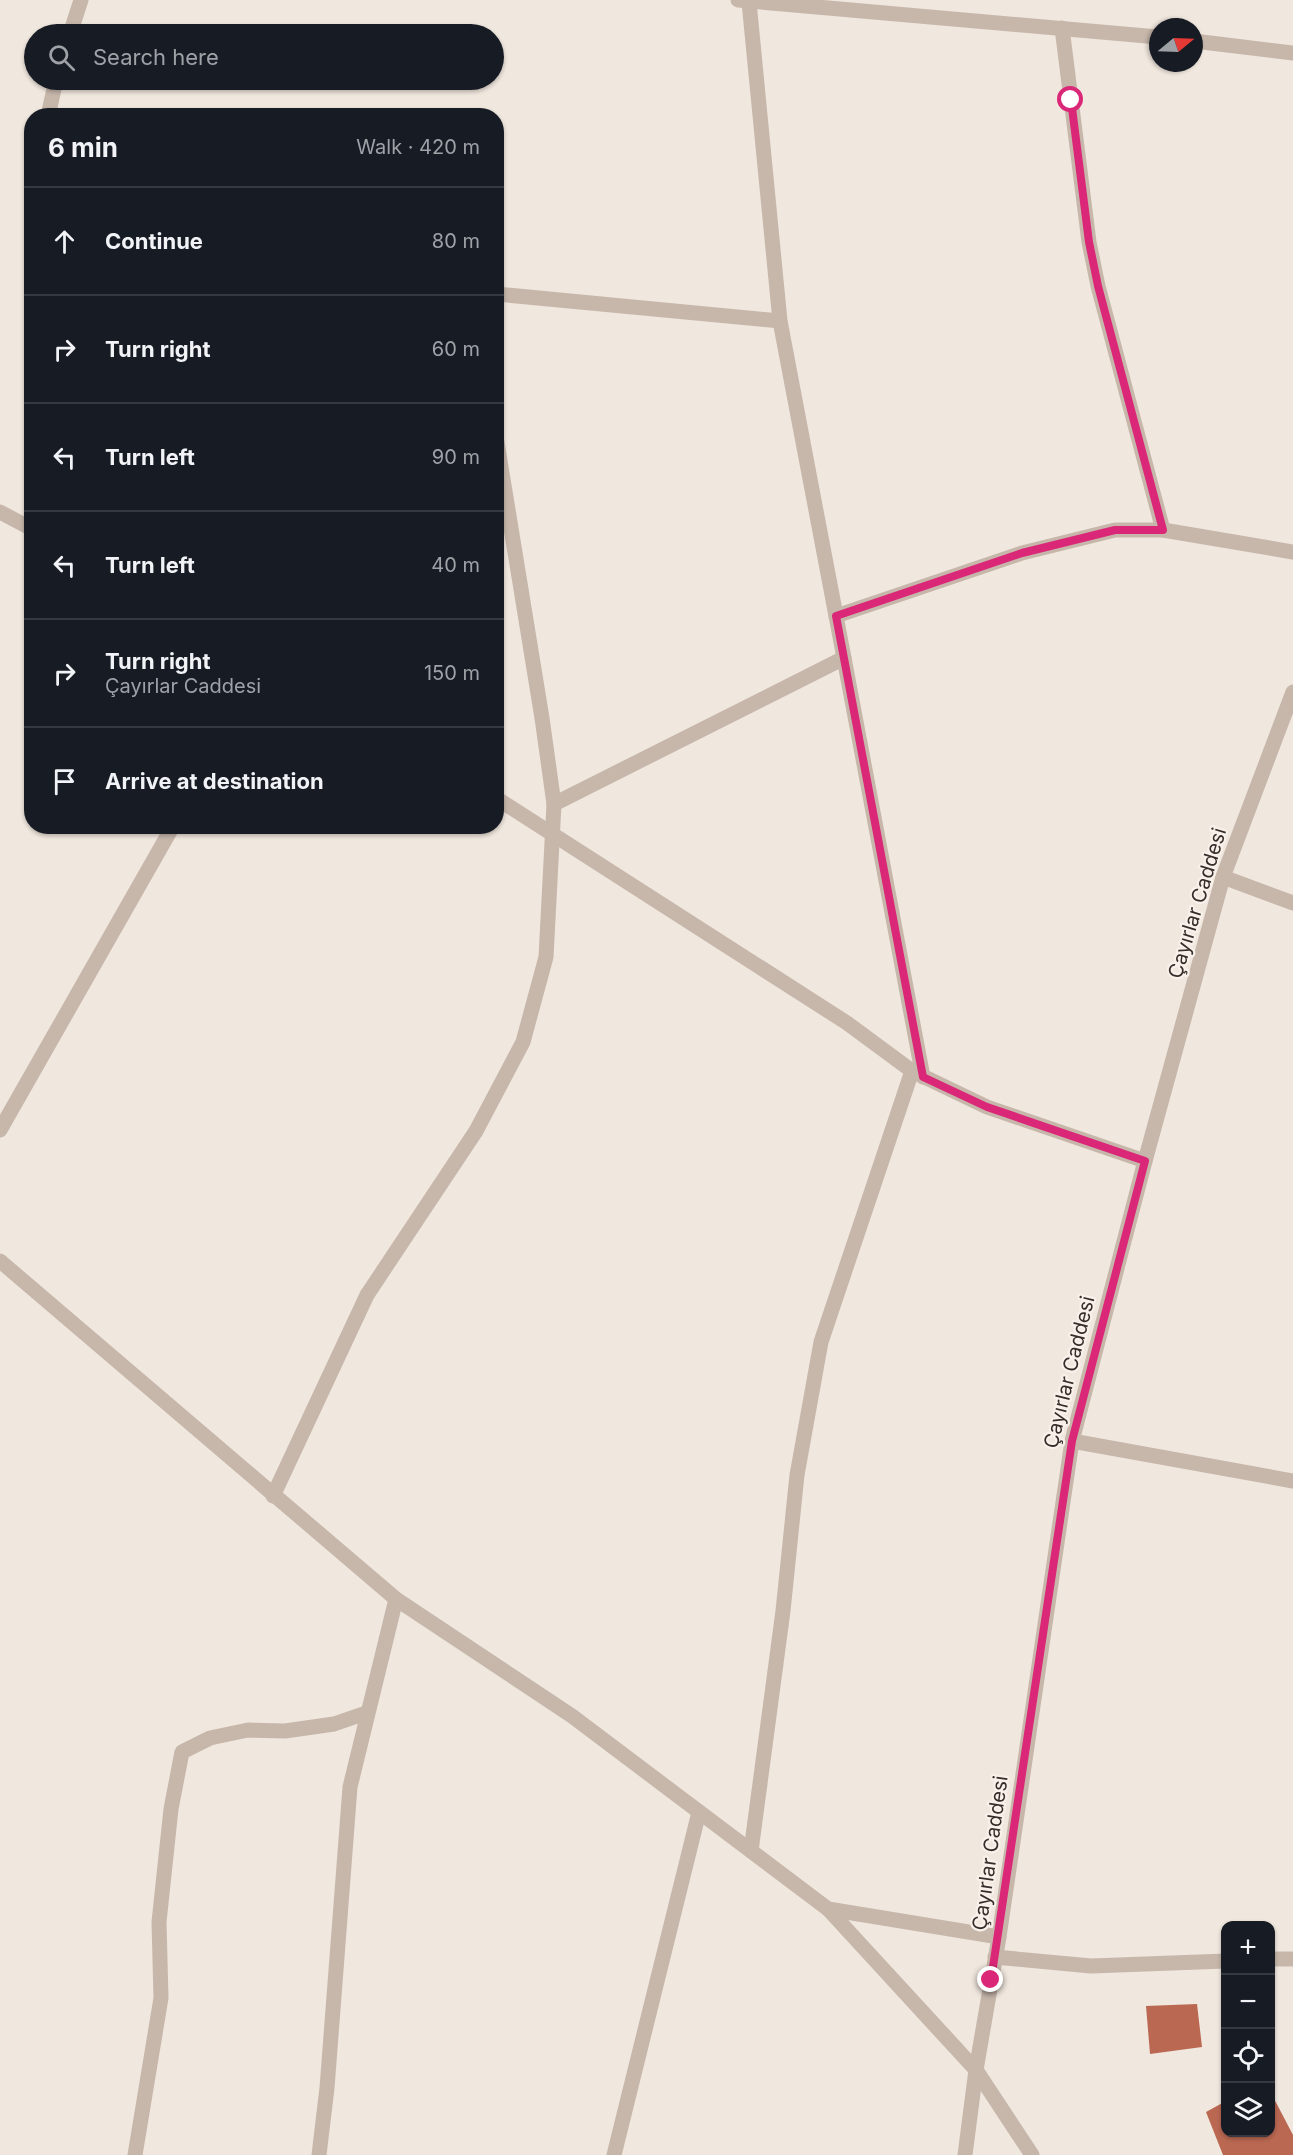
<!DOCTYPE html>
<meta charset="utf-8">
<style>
:root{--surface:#171b24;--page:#20242c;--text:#f1f3f6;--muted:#9ea1a6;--line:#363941}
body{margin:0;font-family:Inter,sans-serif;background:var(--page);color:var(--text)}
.controls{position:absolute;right:18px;bottom:18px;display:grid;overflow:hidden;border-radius:12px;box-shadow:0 2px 4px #0004}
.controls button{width:54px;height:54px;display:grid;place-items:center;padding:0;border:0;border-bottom:2px solid var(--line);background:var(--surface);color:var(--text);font:30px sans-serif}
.compass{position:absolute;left:1149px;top:18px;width:54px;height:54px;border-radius:50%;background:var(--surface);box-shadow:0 2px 4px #0004;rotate:71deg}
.stop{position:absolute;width:18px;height:18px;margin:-14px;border:4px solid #db2777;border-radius:50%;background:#fff}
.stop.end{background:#db2777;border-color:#fff;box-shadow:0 2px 6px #0008}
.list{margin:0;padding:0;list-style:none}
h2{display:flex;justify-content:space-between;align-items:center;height:78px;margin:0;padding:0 24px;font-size:26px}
h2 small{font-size:20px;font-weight:400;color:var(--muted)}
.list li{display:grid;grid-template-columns:39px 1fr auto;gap:18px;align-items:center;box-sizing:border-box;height:108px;padding:0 24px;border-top:2px solid var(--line)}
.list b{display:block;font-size:22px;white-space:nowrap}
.list p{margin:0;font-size:20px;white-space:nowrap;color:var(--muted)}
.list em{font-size:20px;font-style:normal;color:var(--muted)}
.icon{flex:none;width:33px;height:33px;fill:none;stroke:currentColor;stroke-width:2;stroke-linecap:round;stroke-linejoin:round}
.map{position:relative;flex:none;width:1293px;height:2155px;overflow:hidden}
.search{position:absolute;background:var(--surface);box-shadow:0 2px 4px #0004;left:24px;top:24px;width:480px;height:66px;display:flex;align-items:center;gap:15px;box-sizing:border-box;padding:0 21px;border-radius:33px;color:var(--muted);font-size:22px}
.panel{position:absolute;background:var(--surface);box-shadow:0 2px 4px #0004;left:24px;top:108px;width:480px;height:726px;border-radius:24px}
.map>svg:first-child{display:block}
.building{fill:#ba6852}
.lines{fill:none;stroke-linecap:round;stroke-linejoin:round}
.service{stroke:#c7b7ab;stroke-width:15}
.minor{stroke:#c7b7ab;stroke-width:15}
.tertiary{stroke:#c7b7ab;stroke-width:15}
.route{stroke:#db2777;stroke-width:8}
.labels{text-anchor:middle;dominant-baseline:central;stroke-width:4.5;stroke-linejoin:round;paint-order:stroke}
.street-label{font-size:20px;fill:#362d2a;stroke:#f8f1ea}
</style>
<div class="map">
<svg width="1293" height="2155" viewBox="0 0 1293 2155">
<rect width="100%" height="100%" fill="#f0e7de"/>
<g class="building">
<polygon points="1197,2004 1202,2047 1150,2054 1146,2006"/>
<polygon points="1270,2091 1293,2135 1293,2155 1223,2155 1206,2112 1226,2101 1226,2132 1270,2132"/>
</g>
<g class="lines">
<g class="service">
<polyline points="1062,28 1089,242 1098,286 1163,530"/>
<polyline points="1072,1441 1293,1481"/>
</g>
<g class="minor">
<polyline points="738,0 1158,37"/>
<polyline points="749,2 780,321 844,658"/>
<polyline points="70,34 81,0"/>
<polyline points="1194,41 1293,53"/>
<polyline points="48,116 56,80"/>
<polyline points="496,294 780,321"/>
<polyline points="0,512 32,529"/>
<polyline points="836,616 1022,553 1115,530 1163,530 1293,552"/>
<polyline points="496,798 847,1023 912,1071 987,1107 1145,1161"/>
<polyline points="554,804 844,658 923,1077"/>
<polyline points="1223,877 1293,903"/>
<polyline points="0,1130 173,826"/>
<polyline points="0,1261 396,1599 572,1716 828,1909 976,2070 1032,2155"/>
<polyline points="273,1496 367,1295 476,1131 523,1042 546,957 554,804 542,718 496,436"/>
<polyline points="751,1851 783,1611 797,1475 821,1342 912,1071"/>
<polyline points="828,1909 999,1937"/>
<polyline points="995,1957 1091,1966 1226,1961"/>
<polyline points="1270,1959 1293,1959"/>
<polyline points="135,2155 161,1998 159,1922 171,1809 182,1752 210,1738 248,1730 285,1731 334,1724 366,1713"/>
<polyline points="319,2155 327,2088 350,1787 396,1599"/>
<polyline points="614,2155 699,1812"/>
</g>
<polyline class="tertiary" points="965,2155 976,2070 999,1937 1072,1441 1145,1161 1223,877 1293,692"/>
</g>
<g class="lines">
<polyline class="route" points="991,1980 1072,1441 1145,1161 987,1107 923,1077 836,616 1022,553 1115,530 1163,530 1098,286 1089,242 1071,100"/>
</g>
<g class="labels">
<g class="street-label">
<text transform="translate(1197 903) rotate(-73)">Çayırlar Caddesi</text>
<text transform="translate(1069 1372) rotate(-76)">Çayırlar Caddesi</text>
<text transform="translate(990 1853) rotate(-82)">Çayırlar Caddesi</text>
</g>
</g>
</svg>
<div class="controls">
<button>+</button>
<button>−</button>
<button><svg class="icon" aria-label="locate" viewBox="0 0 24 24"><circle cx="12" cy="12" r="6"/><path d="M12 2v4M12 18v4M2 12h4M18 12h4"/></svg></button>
<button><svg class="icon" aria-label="layers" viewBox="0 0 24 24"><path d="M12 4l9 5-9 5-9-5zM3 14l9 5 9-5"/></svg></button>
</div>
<svg class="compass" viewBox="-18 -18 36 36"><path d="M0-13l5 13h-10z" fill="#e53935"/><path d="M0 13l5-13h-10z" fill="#9ea1a6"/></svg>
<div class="stop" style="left:1071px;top:100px"></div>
<div class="stop end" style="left:991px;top:1980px"></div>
<div class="search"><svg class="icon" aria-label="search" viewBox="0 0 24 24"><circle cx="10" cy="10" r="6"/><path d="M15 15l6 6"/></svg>Search here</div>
<section class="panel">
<h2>6 min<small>Walk · 420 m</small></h2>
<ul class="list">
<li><svg class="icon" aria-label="ahead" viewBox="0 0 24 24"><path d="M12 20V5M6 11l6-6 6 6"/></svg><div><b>Continue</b></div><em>80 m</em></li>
<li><svg class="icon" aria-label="right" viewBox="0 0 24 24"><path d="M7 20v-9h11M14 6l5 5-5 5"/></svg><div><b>Turn right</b></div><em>60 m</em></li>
<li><svg class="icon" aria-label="left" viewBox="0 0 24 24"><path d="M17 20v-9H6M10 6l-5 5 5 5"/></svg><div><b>Turn left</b></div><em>90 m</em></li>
<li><svg class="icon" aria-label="left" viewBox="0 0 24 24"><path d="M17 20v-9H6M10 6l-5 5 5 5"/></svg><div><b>Turn left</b></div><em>40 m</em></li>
<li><svg class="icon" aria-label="right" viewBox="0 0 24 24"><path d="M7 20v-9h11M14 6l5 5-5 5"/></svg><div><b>Turn right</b><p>Çayırlar Caddesi</p></div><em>150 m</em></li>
<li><svg class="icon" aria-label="arrive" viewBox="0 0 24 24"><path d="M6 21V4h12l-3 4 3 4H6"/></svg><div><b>Arrive at destination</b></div></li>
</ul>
</section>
</div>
